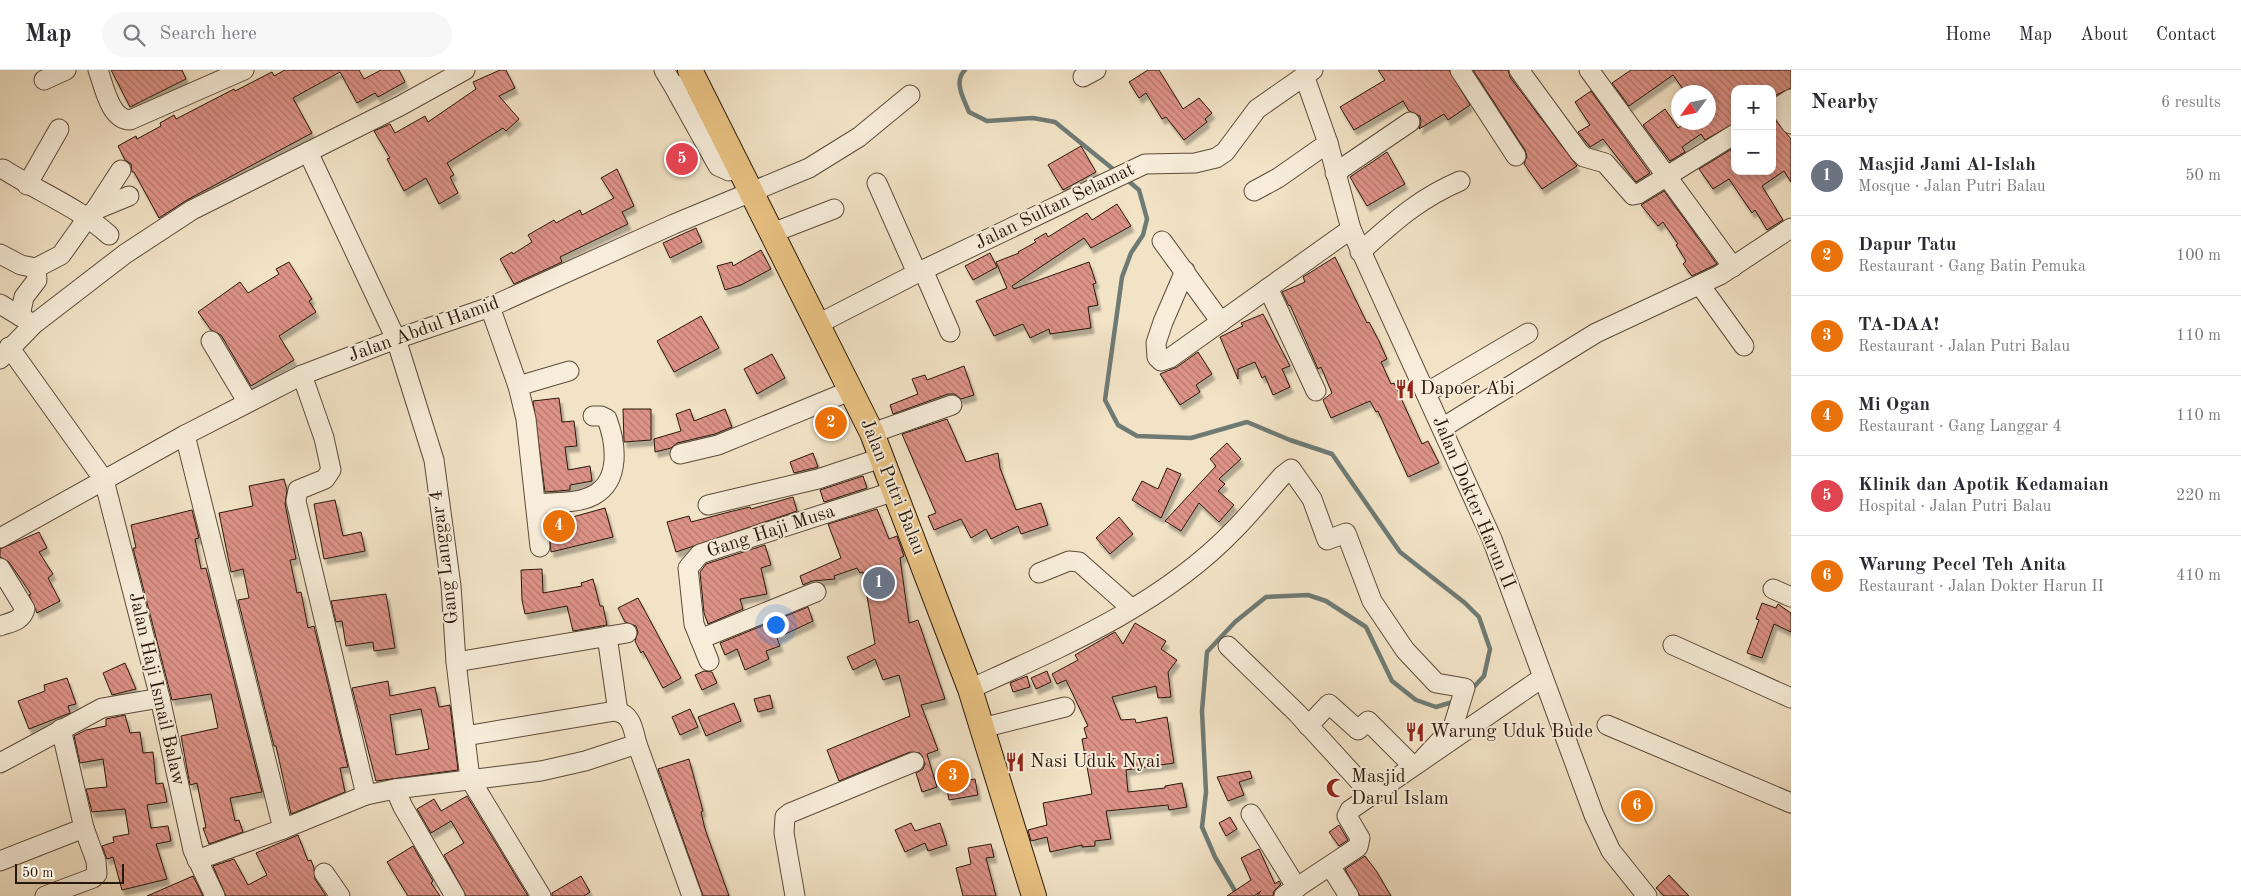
<!DOCTYPE html>
<meta charset="utf-8">
<style>
:root{--surface:#fff;--page:#f7f7f7;--text:#2b2b33;--muted:#7c7c81;--line:#e1e1e2;--accent:#0b8043}
body{margin:0;font-family:"Old Standard TT",serif;background:var(--page);color:var(--text)}
.controls{position:absolute;right:15px;top:15px;display:grid;overflow:hidden;border-radius:10px;box-shadow:0 2px 8px #0003}
.controls button{width:45px;height:45px;display:grid;place-items:center;padding:0;border:0;border-bottom:1px solid var(--line);background:var(--surface);color:var(--text);font:25px sans-serif}
.compass{position:absolute;left:1671px;top:15px;width:45px;height:45px;border-radius:50%;background:var(--surface);box-shadow:0 2px 8px #0003;rotate:237deg}
.scale{position:absolute;left:15px;bottom:12px;width:109px;box-sizing:border-box;padding-left:5px;border:2px solid #2a170b;border-top:0;font-size:14px;line-height:18px;white-space:nowrap;color:#2a170b;-webkit-text-stroke:4px #f7edda;paint-order:stroke}
.you{position:absolute;left:775px;top:554px;width:18px;height:18px;margin:-12px;border:4px solid #fff;border-radius:50%;background:#1a73e8;box-shadow:0 0 0 8px #1a73e833}
.badge{display:grid;place-items:center;width:32px;height:32px;border-radius:50%;background:var(--accent);color:#fff;font-size:16px;font-weight:700}
.pin{position:absolute;translate:-50% -50%;border:2px solid #fff;box-shadow:0 1px 5px #0006}
.list{margin:0;padding:0;list-style:none}
h2{display:flex;justify-content:space-between;align-items:center;height:65px;margin:0;padding:0 20px;font-size:21px}
h2 small{font-size:16px;font-weight:400;color:var(--muted)}
.list li{display:grid;grid-template-columns:32px 1fr auto;gap:15px;align-items:center;box-sizing:border-box;height:80px;padding:0 20px;border-top:1px solid var(--line)}
.list b{display:block;font-size:19px;white-space:nowrap}
.list p{margin:0;font-size:16px;white-space:nowrap;color:var(--muted)}
.list em{font-size:16px;font-style:normal;color:var(--muted)}
.icon{flex:none;width:28px;height:28px;fill:none;stroke:currentColor;stroke-width:2;stroke-linecap:round;stroke-linejoin:round}
.map{position:relative;flex:none;width:1791px;height:826px;overflow:hidden}
header{display:flex;align-items:center;gap:30px;box-sizing:border-box;height:70px;padding:0 25px;background:var(--surface);border-bottom:1px solid var(--line)}
header strong{font-size:24px}
nav{display:flex;gap:28px;margin-inline-start:auto;font-size:18px}
.search{width:350px;height:45px;background:var(--page);display:flex;align-items:center;gap:12px;box-sizing:border-box;padding:0 18px;border-radius:28px;color:var(--muted);font-size:19px}
main{display:flex}
aside{flex:1;background:var(--surface)}
.map>svg:first-child{display:block}
.lines{fill:none;stroke-linecap:round;stroke-linejoin:round}
.stream{stroke:#6e7b75;stroke-width:4.5}
.building{fill:url(#building-back-hatch);stroke:#2a170b;fill-rule:evenodd;filter:url(#shadow)}
.minor-casing{stroke:#5c4a3a;stroke-width:21}
.major-casing{stroke:#2a170b;stroke-width:26}
.minor{stroke:#f7edda;stroke-width:19}
.major{stroke:#e9c283;stroke-width:24}
.labels{text-anchor:middle;dominant-baseline:central;stroke-width:4;stroke-linejoin:round;paint-order:stroke}
.street-label{font-size:19px;fill:#2a170b;stroke:#f7edda}
.poi-label{font-size:19px;fill:#2a170b;stroke:#f7edda;text-anchor:start}
</style>
<header>
<strong>Map</strong>
<div class="search"><svg class="icon" aria-label="search" viewBox="0 0 24 24"><circle cx="10" cy="10" r="6"/><path d="M15 15l6 6"/></svg>Search here</div>
<nav><a>Home</a><a>Map</a><a>About</a><a>Contact</a></nav>
</header>
<main>
<div class="map">
<svg width="1791" height="826" viewBox="0 0 1791 826">
<defs>
<pattern id="building-back-hatch" width="6" height="6" patternUnits="userSpaceOnUse" patternTransform="scale(1.25)"><rect width="6" height="6" fill="#de9388"/><path d="M-1 5l2 2M0 0l6 6M5-1l2 2" fill="none" stroke="#b4776d"/></pattern>
<filter id="shadow"><feDropShadow dx="3" dy="5.5" stdDeviation="1" flood-color="#0004"/></filter>
</defs>
<rect width="100%" height="100%" fill="#f2e3c6"/>
<filter id="stains"><feTurbulence type="fractalNoise" baseFrequency=".004" numOctaves="4"/><feColorMatrix values="0 0 0 0 .2 0 0 0 0 .09 0 0 0 0 .02 0 0 0 .5 -.17"/></filter>
<radialGradient id="worn" r=".72"><stop offset=".6" stop-color="#630" stop-opacity="0"/><stop offset="1" stop-color="#630" stop-opacity=".3"/></radialGradient>
<g class="lines">
<g class="stream">
<path d="M965 0C953 12 964 29 969 42L987 51 1033 48 1055 52 1118 103"/>
<polyline points="1126,109 1139,120 1147,149 1143,165 1131,183 1122,207 1105,330 1118,355 1137,366 1191,368 1247,352 1290,370 1332,384 1400,482 1465,533 1479,547 1490,579 1484,606 1470,621"/>
<polyline points="1238,826 1215,787 1202,757 1206,722 1202,641 1207,582 1235,552 1266,527 1308,525 1326,531 1366,557 1392,611 1416,630 1436,637 1456,631"/>
</g>
</g>
<g class="building">
<polygon points="111,0 182,0 186,9 130,37"/>
<polygon points="285,0 359,0 364,9 381,0 399,0 405,12 378,27 375,23 357,33 340,2 293,28 312,63 187,130 159,148 134,102 132,102 131,94 125,90 118,76 136,66 137,69 161,56 160,53 174,45 176,49 234,19 235,21 272,2 274,6"/>
<polygon points="500,0 506,0 515,18 499,26 519,49 506,61 503,58 447,93 454,105 450,107 458,123 439,134 426,108 404,121 387,89 390,88 374,61 390,54 395,63 425,46 428,52 476,19 473,12"/>
<polygon points="1148,0 1159,0 1183,39 1199,28 1212,43 1205,49 1207,52 1184,70 1166,47 1162,49 1146,23 1139,28 1129,12"/>
<polygon points="1378,0 1449,0 1470,35 1448,50 1444,44 1419,59 1421,52 1420,46 1409,41 1403,31 1354,60 1340,37 1385,10"/>
<polygon points="1473,0 1508,0 1510,7 1577,96 1542,119 1524,94 1527,86 1525,80"/>
<polygon points="1631,0 1791,0 1791,18 1772,27 1772,19 1735,19 1735,53 1705,70 1701,64 1682,77 1685,82 1670,91 1643,55 1665,39 1678,58 1684,54 1687,58 1694,54 1693,52 1708,52 1708,22 1685,22 1673,5 1629,36 1612,13"/>
<polygon points="1591,21 1650,103 1636,112 1603,69 1590,77 1578,62 1590,55 1575,32"/>
<polygon points="1776,51 1791,69 1791,112 1784,101 1762,116 1783,150 1767,160 1755,140 1752,143 1729,109 1713,119 1699,99 1735,77 1735,101 1772,101 1772,52"/>
<polygon points="1081,76 1096,102 1063,120 1048,95"/>
<polygon points="1387,82 1405,114 1367,136 1350,107"/>
<polygon points="617,99 634,136 622,142 628,154 560,187 562,192 514,214 500,189 512,182 513,184 532,172 528,165 554,150 556,153 580,140 582,145 614,128 601,108"/>
<polygon points="1664,121 1717,194 1692,206 1683,194 1686,191 1676,175 1678,174 1663,152 1658,156 1641,135"/>
<polygon points="1117,134 1131,156 1091,178 1084,168 1012,216 1014,219 1089,192 1096,213 1093,214 1098,235 1088,237 1091,258 1050,264 1049,259 1030,268 1023,254 994,266 976,231 1007,218 996,192 1019,183 1018,182 1036,172 1034,170 1046,163 1048,167 1087,143 1092,150"/>
<polygon points="696,158 702,172 670,188 663,173"/>
<polygon points="761,180 771,199 741,215 725,220 717,196 732,192 733,196"/>
<polygon points="990,183 997,197 973,210 965,196"/>
<polygon points="1335,187 1367,253 1369,252 1379,271 1387,289 1381,292 1391,314 1394,313 1422,374 1428,371 1439,393 1408,407 1378,341 1376,342 1370,331 1331,348 1323,330 1332,323 1321,297 1318,299 1290,235 1289,236 1282,222 1305,212 1303,207"/>
<polygon points="289,192 312,229 309,231 316,242 279,266 294,290 251,316 221,265 211,260 198,242 240,212 248,223 279,204 276,199"/>
<polygon points="1263,244 1290,296 1282,299 1290,317 1273,325 1265,306 1262,308 1255,292 1238,299 1238,309 1220,267 1243,256 1241,253"/>
<polygon points="701,246 719,278 674,302 657,271"/>
<polygon points="1198,282 1212,304 1196,315 1200,322 1180,335 1160,304 1177,297"/>
<polygon points="772,284 785,308 757,324 744,299"/>
<polygon points="964,296 974,325 961,329 955,324 948,324 893,344 890,335 918,324 912,309 925,305 927,310"/>
<polygon points="559,328 562,352 574,351 577,376 565,377 568,400 590,396 592,411 570,415 570,420 545,422 533,331"/>
<polygon points="623,339 651,339 651,370 624,372"/>
<polygon points="690,339 694,351 725,339 732,357 715,364 677,373 671,378 655,382 654,369 681,361 676,344"/>
<polygon points="947,349 966,392 998,383 1000,398 1016,440 1041,433 1048,455 1021,464 1018,456 991,469 986,459 971,468 961,449 934,460 928,446 936,443 902,364"/>
<polygon points="1227,373 1241,389 1219,409 1225,414 1218,421 1234,435 1219,452 1199,433 1181,461 1165,451 1216,396 1210,389"/>
<polygon points="813,383 818,397 794,403 790,392"/>
<polygon points="1167,398 1181,404 1161,448 1132,430 1142,411 1158,419"/>
<polygon points="863,406 867,418 824,432 820,420"/>
<polygon points="284,409 287,420 285,434 296,489 290,490 297,523 301,522 308,558 314,556 348,697 340,698 345,722 291,744 276,676 274,676 238,530 249,528 243,499 231,502 219,443 253,436 249,416"/>
<polygon points="793,427 797,441 676,482 667,452 689,446 691,452 729,442 750,437 751,439"/>
<polygon points="335,430 343,466 361,462 365,481 324,489 314,434"/>
<polygon points="605,438 613,467 551,482 548,449 569,445 569,448"/>
<polygon points="877,439 889,469 897,466 904,486 900,488 909,553 918,550 945,629 921,635 938,680 927,684 937,717 922,722 916,703 923,699 925,694 920,683 910,682 839,711 827,680 910,646 899,605 883,610 875,589 853,600 847,587 875,574 863,502 860,503 857,498 834,506 835,509 812,511 803,515 800,506 841,488 828,454"/>
<polygon points="192,440 199,468 195,469 201,499 206,498 262,722 230,728 235,751 239,750 243,762 209,774 203,758 206,758 197,713 190,715 181,666 218,658 211,624 172,630 133,478 136,478 131,455"/>
<polygon points="1119,447 1133,464 1110,484 1096,468"/>
<polygon points="39,462 47,478 39,482 53,504 48,508 60,531 37,543 29,525 31,524 9,492 0,487 0,479"/>
<polygon points="765,475 771,495 761,498 767,524 740,529 743,539 708,554 704,543 700,502 706,494"/>
<polygon points="542,499 543,523 582,516 581,513 593,509 600,536 603,536 607,555 573,561 567,536 525,544 522,530 521,500"/>
<polygon points="386,524 395,578 374,581 373,572 346,576 342,551 336,552 331,531"/>
<polygon points="638,528 681,608 663,618 643,581 641,583 635,571 638,562 636,556 625,552 618,538"/>
<polygon points="1762,533 1776,538 1778,534 1791,543 1791,562 1774,554 1762,588 1747,583 1759,550 1756,549"/>
<polygon points="808,537 813,551 777,568 780,576 766,581 769,589 745,600 737,579 725,585 720,573"/>
<polygon points="1135,553 1166,571 1161,579 1177,590 1168,602 1171,627 1158,628 1156,616 1112,627 1121,650 1135,649 1136,653 1167,647 1174,693 1126,700 1128,722 1165,718 1165,716 1182,713 1187,737 1169,740 1168,735 1106,741 1111,769 1095,771 1095,776 1082,777 1082,775 1050,782 1047,767 1031,771 1028,760 1047,755 1043,733 1092,724 1082,669 1087,668 1084,658 1088,656 1066,610 1057,614 1052,604 1078,590 1075,585 1115,562 1123,574"/>
<polygon points="125,593 136,619 112,625 103,603"/>
<polygon points="704,601 712,602 717,613 702,620 695,605"/>
<polygon points="1047,601 1051,612 1036,619 1031,608"/>
<polygon points="1027,606 1030,617 1013,622 1010,613"/>
<polygon points="67,608 76,634 68,636 70,643 29,659 18,631 45,621 44,615"/>
<path d="M388 611 390 626 435 617 439 637 450 635 458 700 376 711 352 618ZM421 639 429 679 396 685 390 645Z"/>
<polygon points="770,625 773,638 758,642 754,629"/>
<polygon points="734,633 741,651 706,666 698,647"/>
<polygon points="690,639 698,657 680,665 672,647"/>
<polygon points="125,645 130,663 140,662 143,683 153,682 156,714 163,713 167,732 147,735 151,758 168,756 171,771 156,774 167,809 122,820 113,787 107,789 102,776 114,772 113,767 129,764 125,739 92,742 86,719 107,717 103,689 80,693 74,666 86,660 106,656 106,649"/>
<polygon points="689,689 703,741 701,742 705,759 729,826 703,826 658,699"/>
<polygon points="1250,701 1252,708 1239,712 1244,725 1228,731 1217,707"/>
<polygon points="975,709 978,725 949,730 946,713"/>
<polygon points="467,726 528,826 466,826 444,785 464,773 451,751 431,763 417,739 434,729 441,741"/>
<polygon points="1230,747 1237,759 1226,766 1219,753"/>
<polygon points="911,753 915,761 940,753 947,775 928,781 925,773 905,782 895,760"/>
<polygon points="1339,755 1348,770 1339,776 1329,762"/>
<polygon points="298,765 308,791 311,790 314,798 315,809 326,826 226,826 213,796 234,789 248,815 267,805 256,783"/>
<polygon points="991,774 994,787 986,788 996,826 963,826 956,798 971,794 968,778"/>
<polygon points="413,776 433,811 431,813 440,826 408,826 387,792"/>
<polygon points="1259,779 1275,814 1279,811 1281,814 1274,821 1273,826 1257,826 1261,821 1254,826 1227,826 1251,810 1241,788"/>
<polygon points="1365,786 1377,802 1391,826 1360,826 1345,799"/>
<polygon points="1669,805 1689,826 1664,826 1656,818"/>
<polygon points="193,806 203,826 147,826"/>
<polygon points="581,806 590,822 584,826 552,826 552,823"/>
</g>
<g class="lines">
<defs>
<g id="minor">
<path d="M98 0C104 16 110 50 130 50L244 0"/>
<polyline points="664,0 676,20"/>
<polyline points="1460,0 1516,86"/>
<polyline points="1519,0 1579,82 1584,87 1605,93 1633,125 1638,124 1735,64"/>
<polyline points="1589,0 1733,197"/>
<polyline points="1304,5 1328,73 1351,159 1492,469 1594,745 1611,781 1647,826"/>
<polyline points="1083,7 1096,0"/>
<polyline points="694,8 676,20 679,26 718,96 729,101 739,97"/>
<polyline points="44,10 66,0"/>
<polyline points="1779,36 1791,54"/>
<polyline points="1772,41 1791,29"/>
<polyline points="308,82 396,269 434,390 451,516 456,592 470,709 541,826"/>
<path d="M3 99C37 121 81 139 109 165"/>
<polyline points="1335,103 1410,52"/>
<polyline points="877,113 917,203"/>
<polyline points="27,115 59,59"/>
<polyline points="1254,121 1278,108 1328,73"/>
<polyline points="95,140 129,126"/>
<polyline points="772,163 834,139"/>
<polyline points="1162,171 1221,252"/>
<path d="M1360 182C1394 152 1418 129 1460 111"/>
<polyline points="0,184 21,195 36,198 61,185 88,147 95,140 121,100"/>
<polyline points="923,200 950,262"/>
<polyline points="1185,201 1163,252 1156,273 1157,287 1161,291 1170,288 1351,159"/>
<polyline points="1700,215 1744,276"/>
<polyline points="1268,218 1316,321"/>
<polyline points="0,234 28,251"/>
<polyline points="490,237 518,316 526,349 540,477"/>
<polyline points="20,246 24,227 37,210 36,198"/>
<polyline points="818,254 923,200 1145,94 1195,93 1216,88 1225,82 1257,39 1313,0"/>
<polyline points="211,271 247,331"/>
<polyline points="9,277 104,410 160,628 193,780 215,826"/>
<polyline points="0,289 34,254 125,184 192,140 400,36 465,0"/>
<polyline points="302,305 324,368 331,400 325,409 298,420 296,431 366,725"/>
<polyline points="518,316 569,301"/>
<polyline points="1426,323 1528,263"/>
<polyline points="1442,358 1596,263 1720,205 1791,158"/>
<polyline points="872,363 952,335"/>
<polyline points="185,365 283,759"/>
<polyline points="680,384 718,375 852,320"/>
<path d="M536 434C554 432 578 434 594 425 621 410 616 373 607 349L601 346H593"/>
<polyline points="708,435 818,409 881,388"/>
<polyline points="0,468 185,365 302,305 396,269 490,237 674,154 809,98 859,67 910,25"/>
<path d="M0 498 25 539C22 551 11 552 0 556"/>
<polyline points="1039,503 1069,491 1079,492 1131,538"/>
<polyline points="1773,519 1791,527"/>
<polyline points="607,566 618,642"/>
<polyline points="700,569 816,522"/>
<polyline points="1673,575 1791,628"/>
<polyline points="1228,576 1297,643 1372,725"/>
<polyline points="709,591 694,554 688,498 700,484 895,421"/>
<polyline points="456,592 627,563"/>
<path d="M970 619C1062 577 1162 535 1234 460 1251 443 1266 424 1282 406L1291 399 1312 429 1327 470 1346 463 1372 531 1405 580 1436 613 1465 618 1453 657 1424 688"/>
<polyline points="1607,655 1791,733"/>
<polyline points="1308,656 1329,634 1358,660 1368,651 1413,696"/>
<polyline points="982,658 1065,637"/>
<path d="M465 666 615 641C632 644 633 659 637 674"/>
<polyline points="0,693 102,638 160,628"/>
<polyline points="395,719 403,737 455,826"/>
<polyline points="1251,744 1297,818"/>
<polyline points="197,790 283,759 366,725 395,719 541,701 585,691 637,674 692,826"/>
<polyline points="0,791 84,758 61,659"/>
<polyline points="1330,796 1349,826"/>
<polyline points="324,803 340,826"/>
<polyline points="45,826 93,808 97,804 96,791 84,758"/>
<polyline points="795,826 784,763 785,747 790,743 914,692"/>
<polyline points="1284,826 1358,777 1360,768 1347,746 1350,740 1542,608"/>
</g>
<polyline id="major" points="690,0 872,363 970,619 1034,826"/>
</defs>
<use href="#minor" class="minor-casing"/>
<use href="#major" class="major-casing"/>
<use href="#minor" class="minor"/>
<use href="#major" class="major"/>
</g>
<defs>
<symbol id="restaurant-bare" viewBox="-9 -9 18 18"><path d="M-5-6h1v4h1v-4h1v4h1v-4h1v5L-1.5 .5V6h-2V.5L-5-1ZM5-6V6H3V1.5H1.5Q1.5-4 5-6Z" fill="#8f2418" stroke="#f7edda" stroke-width="2.5" paint-order="stroke"/></symbol>
<symbol id="mosque-bare" viewBox="-9 -9 18 18"><path d="M3.5-4.9A6 6 0 1 0 3.5 4.9A5 5 0 1 1 3.5-4.9Z" fill="#8f2418" stroke="#f7edda" stroke-width="2.5" paint-order="stroke"/></symbol>
</defs>
<g fill-rule="evenodd">
<use href="#restaurant-bare" x="1391" y="305" width="28" height="28"/>
<use href="#restaurant-bare" x="1401" y="648" width="28" height="28"/>
<use href="#restaurant-bare" x="1001" y="678" width="28" height="28"/>
<use href="#mosque-bare" x="1322" y="704" width="28" height="28"/>
</g>
<g class="labels">
<g class="street-label">
<text transform="translate(1055 137) rotate(-26)">Jalan Sultan Selamat</text>
<text transform="translate(424 260) rotate(-20)">Jalan Abdul Hamid</text>
<text transform="translate(892 417) rotate(68)">Jalan Putri Balau</text>
<text transform="translate(1473 433) rotate(67)">Jalan Dokter Harun II</text>
<text transform="translate(771 462) rotate(-18)">Gang Haji Musa</text>
<text transform="translate(445 487) rotate(-97)">Gang Langgar 4</text>
<text transform="translate(156 619) rotate(77)">Jalan Haji Ismail Balaw</text>
</g>
<g class="poi-label">
<text x="1420" y="319">Dapoer Abi</text>
<text x="1430" y="662">Warung Uduk Bude</text>
<text x="1030" y="692">Nasi Uduk Nyai</text>
<text x="1351" y="707">Masjid<tspan x="1351" dy="22">Darul Islam</tspan></text>
</g>
</g>
<rect width="100%" height="100%" filter="url(#stains)"/>
<rect width="100%" height="100%" fill="url(#worn)"/>
</svg>
<div class="controls">
<button>+</button>
<button>−</button>
</div>
<svg class="compass" viewBox="-18 -18 36 36"><path d="M0-13l5 13h-10z" fill="#e53935"/><path d="M0 13l5-13h-10z" fill="#7c7c81"/></svg>
<div class="scale">50 m</div>
<div class="you"></div>
<div class="pin badge" style="left:879px;top:513px;background:#6b7280">1</div>
<div class="pin badge" style="left:831px;top:353px;background:#e8710a">2</div>
<div class="pin badge" style="left:953px;top:706px;background:#e8710a">3</div>
<div class="pin badge" style="left:559px;top:456px;background:#e8710a">4</div>
<div class="pin badge" style="left:682px;top:89px;background:#e0444e">5</div>
<div class="pin badge" style="left:1637px;top:736px;background:#e8710a">6</div>
</div>
<aside>
<h2>Nearby<small>6 results</small></h2>
<ul class="list">
<li><span class="badge" style="background:#6b7280">1</span><div><b>Masjid Jami Al-Islah</b><p>Mosque · Jalan Putri Balau</p></div><em>50 m</em></li>
<li><span class="badge" style="background:#e8710a">2</span><div><b>Dapur Tatu</b><p>Restaurant · Gang Batin Pemuka</p></div><em>100 m</em></li>
<li><span class="badge" style="background:#e8710a">3</span><div><b>TA-DAA!</b><p>Restaurant · Jalan Putri Balau</p></div><em>110 m</em></li>
<li><span class="badge" style="background:#e8710a">4</span><div><b>Mi Ogan</b><p>Restaurant · Gang Langgar 4</p></div><em>110 m</em></li>
<li><span class="badge" style="background:#e0444e">5</span><div><b>Klinik dan Apotik Kedamaian</b><p>Hospital · Jalan Putri Balau</p></div><em>220 m</em></li>
<li><span class="badge" style="background:#e8710a">6</span><div><b>Warung Pecel Teh Anita</b><p>Restaurant · Jalan Dokter Harun II</p></div><em>410 m</em></li>
</ul>
</aside>
</main>
